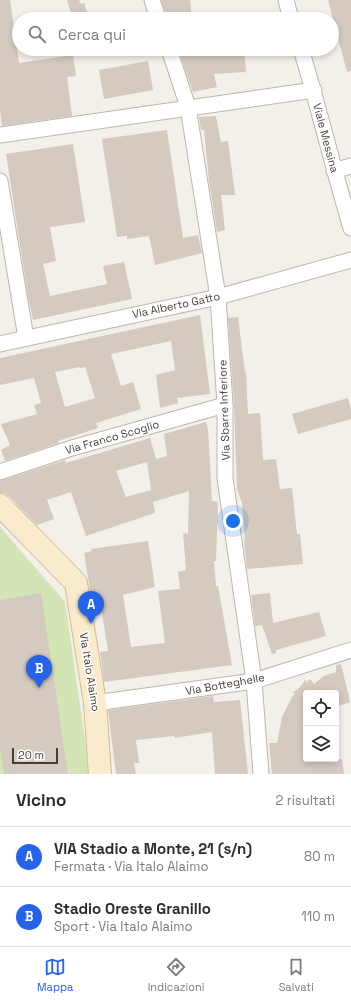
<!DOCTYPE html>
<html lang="it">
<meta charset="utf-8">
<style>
:root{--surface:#fff;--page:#f7f7f7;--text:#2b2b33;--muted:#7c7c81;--line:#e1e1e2;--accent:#2563eb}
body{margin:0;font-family:"Space Grotesk",sans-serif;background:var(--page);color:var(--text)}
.controls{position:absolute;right:12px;bottom:12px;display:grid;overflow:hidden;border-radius:4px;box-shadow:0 2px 6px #0003}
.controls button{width:36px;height:36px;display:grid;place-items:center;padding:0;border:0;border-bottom:1px solid var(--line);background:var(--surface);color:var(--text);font:20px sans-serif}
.scale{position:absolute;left:12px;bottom:10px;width:46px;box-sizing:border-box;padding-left:4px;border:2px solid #463f38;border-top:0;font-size:11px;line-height:14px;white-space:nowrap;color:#463f38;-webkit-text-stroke:3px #fff;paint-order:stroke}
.you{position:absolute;left:233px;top:521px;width:14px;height:14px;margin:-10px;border:3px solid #fff;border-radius:50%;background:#1a73e8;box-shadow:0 0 0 6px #1a73e833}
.badge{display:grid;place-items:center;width:26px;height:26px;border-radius:50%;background:var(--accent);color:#fff;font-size:13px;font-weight:700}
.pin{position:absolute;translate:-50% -33px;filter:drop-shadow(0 1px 2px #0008)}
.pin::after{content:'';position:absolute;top:21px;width:14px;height:12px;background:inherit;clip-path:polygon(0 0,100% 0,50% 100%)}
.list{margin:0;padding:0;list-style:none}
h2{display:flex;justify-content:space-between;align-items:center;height:52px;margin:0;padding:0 16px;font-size:17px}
h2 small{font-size:13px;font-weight:400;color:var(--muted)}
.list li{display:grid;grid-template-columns:26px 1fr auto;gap:12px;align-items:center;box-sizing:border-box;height:60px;padding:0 16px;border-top:1px solid var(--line)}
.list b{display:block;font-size:15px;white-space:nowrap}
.list p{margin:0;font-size:13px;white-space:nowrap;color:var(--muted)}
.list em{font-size:13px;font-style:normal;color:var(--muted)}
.icon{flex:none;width:22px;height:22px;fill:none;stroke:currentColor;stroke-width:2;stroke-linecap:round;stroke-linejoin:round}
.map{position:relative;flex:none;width:351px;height:774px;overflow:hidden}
.search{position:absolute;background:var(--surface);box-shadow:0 2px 6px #0003;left:12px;right:12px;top:12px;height:44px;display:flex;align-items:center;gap:10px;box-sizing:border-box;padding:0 14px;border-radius:22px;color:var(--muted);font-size:15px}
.sheet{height:172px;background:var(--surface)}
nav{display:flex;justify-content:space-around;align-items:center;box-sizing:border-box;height:56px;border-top:1px solid var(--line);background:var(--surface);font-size:11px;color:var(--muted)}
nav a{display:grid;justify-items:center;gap:2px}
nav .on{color:var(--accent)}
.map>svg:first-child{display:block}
.green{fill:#d3e4b5}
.building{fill:#d4cabf;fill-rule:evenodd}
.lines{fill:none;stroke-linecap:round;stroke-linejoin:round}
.street-casing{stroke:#beb6ac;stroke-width:17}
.secondary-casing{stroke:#cfbd9c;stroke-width:24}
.street{stroke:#fff;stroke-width:15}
.secondary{stroke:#faebcc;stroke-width:22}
.labels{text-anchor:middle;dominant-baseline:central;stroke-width:3;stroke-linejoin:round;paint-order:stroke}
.street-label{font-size:11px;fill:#463f38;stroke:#fff}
</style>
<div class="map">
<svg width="351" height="774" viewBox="0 0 351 774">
<rect width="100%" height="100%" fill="#f3efe9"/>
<polygon class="green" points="0,527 65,602 90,774 0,774"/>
<g class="building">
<polygon points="0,0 10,0 19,63 73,55 76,76 67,77 72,116 2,126 0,109"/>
<polygon points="67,0 79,0 81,4 84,3 90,19 73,19"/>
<polygon points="161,0 190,0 191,12 187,13 188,19 167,19"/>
<polygon points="328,0 351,0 351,71 347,72"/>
<polygon points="178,49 244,49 246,72 214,74 217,87 193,92"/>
<polygon points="148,61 153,90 104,99 99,70"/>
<polygon points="216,116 221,142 228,141 235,195 221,195 225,230 217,232 209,181 204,130 201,130 199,117"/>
<polygon points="167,130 183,238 198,235 202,253 155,265 149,236 127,239 127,236 117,237 102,139"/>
<polygon points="73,144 85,222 50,227 56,261 43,264 50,296 107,284 103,266 124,262 132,299 33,320 28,297 6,154"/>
<path d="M200 315 210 394 177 398 178 403 160 408 156 375 175 370 171 341 111 354 121 386 133 382 141 409 96 423 98 428 58 441 59 443 5 461 1 450 10 445 1 424 37 414 34 405 41 403 34 378 0 385V358ZM80 367V368L85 367 95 398 65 407 55 372Z"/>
<polygon points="238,317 245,373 246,372 248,414 260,413 263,460 276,459 280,489 292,488 297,534 300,534 303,564 247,569 244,540 245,540 242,503 237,489 234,404 228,318"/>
<polygon points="348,398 351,410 351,419 298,434 292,414"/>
<path d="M206 422 208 429 212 501 218 502 216 561H214L216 586H218L232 665 104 682 100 652 108 651 99 594 91 596 84 553 92 551 91 549 148 541 155 587 123 595 131 647 165 643 158 591 180 589 178 572 186 570 183 533 188 534 189 491 153 502 155 513 86 536 71 492 47 500 54 519 37 525 9 496 4 493H0V481L65 460 66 463 150 438 156 459 167 456 164 434ZM147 462 151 490 126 497 116 471Z"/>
<polygon points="41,593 68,774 4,774 0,747 0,600"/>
<polygon points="270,593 273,623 319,612 326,636 276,650 276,653 272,654 262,625 255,626 251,595"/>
<polygon points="341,664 350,702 336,707 336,693 306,693 306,759 342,759 344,774 272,774 269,743 277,743 282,717 291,699 295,693 292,693 300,687 306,679 306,683 310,679 314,684 324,676 336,672 336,665"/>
<polygon points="213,696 214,702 240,700 248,774 215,774 212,732 175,738 174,736 136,740 139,763 134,763 136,774 116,774 108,710"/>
</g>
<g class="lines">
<defs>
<g id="street">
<polyline points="152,0 158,19"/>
<polyline points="286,0 291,19"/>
<polyline points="169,49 188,107 218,297 225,405 225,478 254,681 261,774"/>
<path d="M301 49C319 108 333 168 351 228"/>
<polyline points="0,135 314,90"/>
<polyline points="334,171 351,166"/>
<polyline points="0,181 26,338"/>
<polyline points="0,344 218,297 351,260"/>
<polyline points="0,472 72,448 225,405"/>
<polyline points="95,703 254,681 351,650"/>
</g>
<polyline id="secondary" points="0,505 76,583 95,703 100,774"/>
</defs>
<use href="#street" class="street-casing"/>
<use href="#secondary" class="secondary-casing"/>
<use href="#street" class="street"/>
<use href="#secondary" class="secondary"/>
</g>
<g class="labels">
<g class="street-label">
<text transform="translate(326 138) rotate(75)">Viale Messina</text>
<text transform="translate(176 305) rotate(-12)">Via Alberto Gatto</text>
<text transform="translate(224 410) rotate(-92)">Via Sbarre Inferiore</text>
<text transform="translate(112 437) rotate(-16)">Via Franco Scoglio</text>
<text transform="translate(90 672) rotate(81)">Via Italo Alaimo</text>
<text transform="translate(225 684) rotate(-10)">Via Botteghelle</text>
</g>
</g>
</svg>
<div class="controls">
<button><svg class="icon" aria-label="locate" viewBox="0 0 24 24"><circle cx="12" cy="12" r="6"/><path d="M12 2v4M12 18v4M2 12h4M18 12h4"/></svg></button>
<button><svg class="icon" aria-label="layers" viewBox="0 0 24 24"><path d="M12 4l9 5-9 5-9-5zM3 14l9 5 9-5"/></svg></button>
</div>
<div class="scale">20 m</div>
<div class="you"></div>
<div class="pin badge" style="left:91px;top:624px">A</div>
<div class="pin badge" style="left:39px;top:688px">B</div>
<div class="search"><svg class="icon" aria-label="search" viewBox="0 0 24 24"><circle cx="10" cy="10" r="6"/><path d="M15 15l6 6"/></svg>Cerca qui</div>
</div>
<section class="sheet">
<h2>Vicino<small>2 risultati</small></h2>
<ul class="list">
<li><span class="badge">A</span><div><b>VIA Stadio a Monte, 21 (s/n)</b><p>Fermata · Via Italo Alaimo</p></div><em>80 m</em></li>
<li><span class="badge">B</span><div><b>Stadio Oreste Granillo</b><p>Sport · Via Italo Alaimo</p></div><em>110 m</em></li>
</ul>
</section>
<nav>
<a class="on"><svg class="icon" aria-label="map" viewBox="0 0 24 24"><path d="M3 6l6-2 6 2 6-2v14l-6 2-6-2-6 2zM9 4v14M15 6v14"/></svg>Mappa</a>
<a><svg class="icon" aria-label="directions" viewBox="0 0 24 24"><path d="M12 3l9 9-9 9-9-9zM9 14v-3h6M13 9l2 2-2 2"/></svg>Indicazioni</a>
<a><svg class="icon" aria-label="saved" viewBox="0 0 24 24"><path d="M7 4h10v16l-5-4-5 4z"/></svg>Salvati</a>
</nav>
